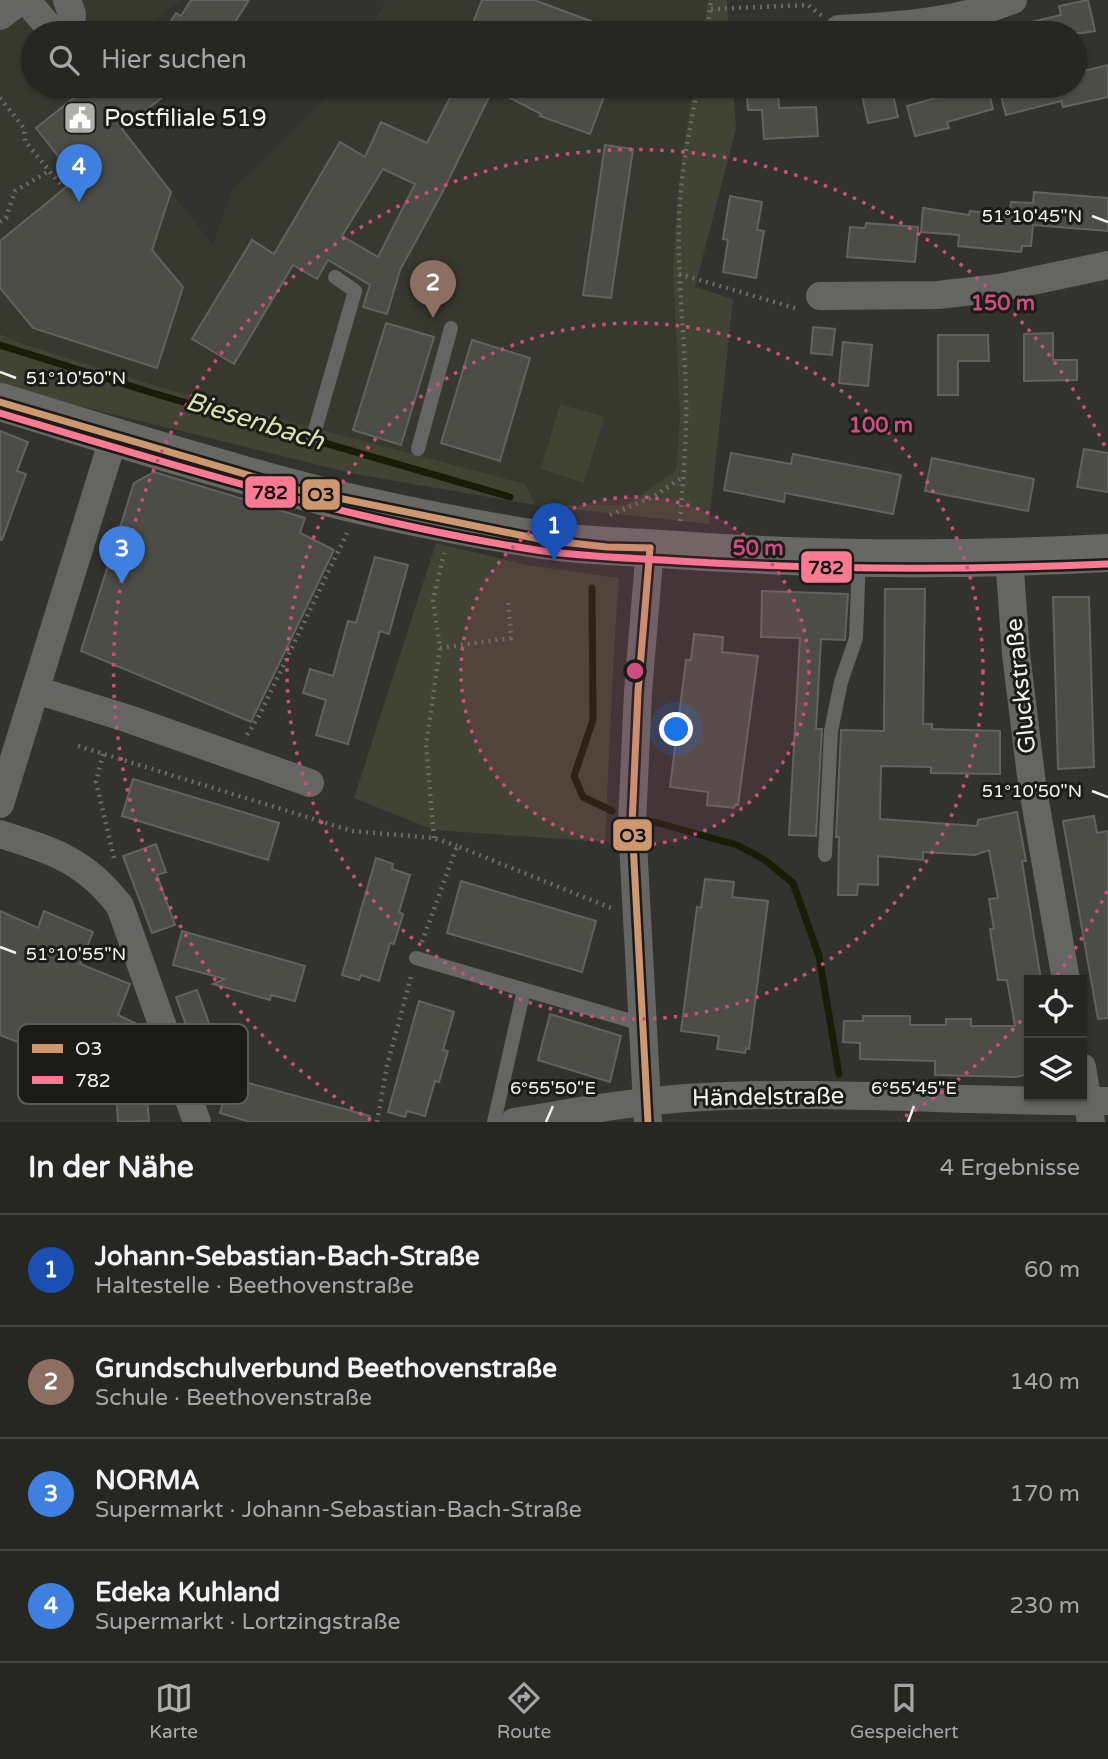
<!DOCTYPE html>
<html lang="de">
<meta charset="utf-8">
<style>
:root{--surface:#262623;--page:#2e2e2b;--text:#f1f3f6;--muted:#a4a5a6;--line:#424341;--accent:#aeaeaa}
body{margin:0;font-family:"Varela Round",sans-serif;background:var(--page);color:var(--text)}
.controls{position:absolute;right:21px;bottom:21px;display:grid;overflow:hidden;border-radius:0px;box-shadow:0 2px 5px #0004}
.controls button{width:63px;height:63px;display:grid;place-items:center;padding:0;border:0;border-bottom:2px solid var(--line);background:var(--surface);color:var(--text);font:35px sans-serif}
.you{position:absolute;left:677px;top:730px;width:24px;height:24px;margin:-18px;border:5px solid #fff;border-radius:50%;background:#1a73e8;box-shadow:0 0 0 10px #1a73e833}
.badge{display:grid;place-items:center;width:46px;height:46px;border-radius:50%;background:var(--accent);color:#fff;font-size:23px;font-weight:700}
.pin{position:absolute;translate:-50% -58px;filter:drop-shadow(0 2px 4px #0008)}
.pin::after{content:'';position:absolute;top:37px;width:24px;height:21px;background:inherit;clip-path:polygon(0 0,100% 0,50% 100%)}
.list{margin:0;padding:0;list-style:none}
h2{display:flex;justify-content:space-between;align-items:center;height:91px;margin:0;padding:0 28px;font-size:30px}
h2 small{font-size:23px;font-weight:400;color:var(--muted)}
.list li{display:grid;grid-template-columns:46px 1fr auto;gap:21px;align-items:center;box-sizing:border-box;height:112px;padding:0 28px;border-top:2px solid var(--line)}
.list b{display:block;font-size:26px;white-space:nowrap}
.list p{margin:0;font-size:23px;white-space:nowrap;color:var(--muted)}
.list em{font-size:23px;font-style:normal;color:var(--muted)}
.icon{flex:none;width:38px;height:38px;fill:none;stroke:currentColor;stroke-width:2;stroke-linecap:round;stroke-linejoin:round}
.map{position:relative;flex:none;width:1108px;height:1122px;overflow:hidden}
.search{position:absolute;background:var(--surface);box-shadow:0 2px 5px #0004;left:21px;right:21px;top:21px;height:77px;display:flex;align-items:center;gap:18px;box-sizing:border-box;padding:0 24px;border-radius:38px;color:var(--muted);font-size:26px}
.sheet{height:539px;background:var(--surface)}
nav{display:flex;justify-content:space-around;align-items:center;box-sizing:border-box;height:98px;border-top:2px solid var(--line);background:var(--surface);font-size:19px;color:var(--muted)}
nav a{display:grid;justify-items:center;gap:4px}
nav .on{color:var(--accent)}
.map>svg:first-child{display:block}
.built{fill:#37392e}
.green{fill:#414432}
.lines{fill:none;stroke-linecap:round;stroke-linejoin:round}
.stream{stroke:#191c07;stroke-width:7}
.building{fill:#4b4d46;stroke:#626360;stroke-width:2;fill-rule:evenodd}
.path{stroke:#6a6b69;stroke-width:4.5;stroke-dasharray:2 5;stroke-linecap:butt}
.lane{stroke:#656564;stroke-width:14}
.street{stroke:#656564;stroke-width:28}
.secondary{stroke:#676865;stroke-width:38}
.bus-1-casing{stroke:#1b1c19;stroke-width:12}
.bus-2-casing{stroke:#1b1c19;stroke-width:12}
.bus-1{stroke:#cd976f;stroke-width:7}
.bus-2{stroke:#fe7a93;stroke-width:7}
.ticks{fill:none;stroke:#f1f1ed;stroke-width:2.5}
.ring{fill:none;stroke:#ce4e80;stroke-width:3.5;stroke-dasharray:3.5 7}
.labels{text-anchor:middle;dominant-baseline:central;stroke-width:6;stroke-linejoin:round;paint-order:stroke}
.poi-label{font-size:24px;fill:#f1f1ed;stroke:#1b1c19;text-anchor:start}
.street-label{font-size:24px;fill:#f1f1ed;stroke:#1b1c19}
.water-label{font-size:26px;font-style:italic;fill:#dae4ad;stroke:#1b1c19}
.key{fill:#1b1c19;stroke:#5b5c59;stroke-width:2}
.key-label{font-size:19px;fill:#f1f1ed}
.ticks-label{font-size:18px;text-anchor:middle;fill:#f1f1ed;stroke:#1b1c19;stroke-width:6;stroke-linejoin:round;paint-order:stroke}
.centre{fill:#ce4e80;stroke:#1b1c19;stroke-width:3.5}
.ring-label{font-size:21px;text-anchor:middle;font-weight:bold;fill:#ce4e80;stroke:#1b1c19;stroke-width:6;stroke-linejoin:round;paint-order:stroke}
.line-badge{stroke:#1b1c19;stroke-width:2.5}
.pale-badge-label{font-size:19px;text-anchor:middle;font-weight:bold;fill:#111}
</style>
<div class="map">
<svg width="1108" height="1122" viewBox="0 0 1108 1122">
<rect width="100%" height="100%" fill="#32332f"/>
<g class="built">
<polygon points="0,0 181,0 139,33 33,33 33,86 87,86 213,245 232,190 338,86 694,86 682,156 675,230 673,274 680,417 676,470 626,505 535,505 14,341 0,334"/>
<polygon points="386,0 708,0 703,33 369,33"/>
</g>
<g class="green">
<polygon points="708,0 727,0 729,33 703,33"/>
<polygon points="694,86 733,86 736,129 695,287 733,299 709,524 535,505 355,474 35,395 0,384 0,334 14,341 166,389 525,484 535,505 626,505 676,470 680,417 673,274 675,230 682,156"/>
<polygon points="560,404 604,417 584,483 541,469"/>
<polygon points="436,543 526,565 619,578 614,650 605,842 434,830 354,798"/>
</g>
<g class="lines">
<g class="stream">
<polyline points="0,345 156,394 510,497"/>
<polyline points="592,588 593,720 574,776 583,797 612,811"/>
<polyline points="654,822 737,845 765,860 793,883 819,956 839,1074"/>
</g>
</g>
<g class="building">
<polygon points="191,0 249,0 228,33 163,33 176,13 181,16"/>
<polygon points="482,0 534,0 618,31 617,33 469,33"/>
<polygon points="1088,0 1095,31 1083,33 1015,33 1014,26 1061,15 1059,6"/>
<polygon points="1108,65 1108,97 1063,107 1061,101 1006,115 1000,92 1024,86 1075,86 1075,73"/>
<polygon points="89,86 177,86 122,129 171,192 152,250 183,287 157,368 33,328 0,288 0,241 76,179 36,128"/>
<path d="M456 86H546L562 94 564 86H608L590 134 540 116 541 114 493 89 441 195 400 270 387 314 363 307 370 285 328 260 317 279 293 265 234 364 192 339 252 240 274 254 340 142 365 157 381 122 427 143ZM383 169 415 184 378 257 342 236Z"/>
<polygon points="746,86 778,86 779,108 816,107 818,136 764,139 762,110 748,110"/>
<polygon points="860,86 891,86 898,117 868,123"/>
<polygon points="955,86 987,86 993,109 947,122 949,128 915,136 907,106 957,92"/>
<polygon points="605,145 633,149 611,298 583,295"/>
<polygon points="1034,192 1108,198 1108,231 1033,225 1031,246 1022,246 1021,252 958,246 959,235 921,232 923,208 969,215 970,211 990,213 990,209 1010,210 1011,202 1033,203"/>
<polygon points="730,196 762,202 757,230 764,231 756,278 723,272 728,240 723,239"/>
<polygon points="866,223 918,227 915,262 847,257 850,227 865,228"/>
<polygon points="386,323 434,337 401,445 353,430"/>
<polygon points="813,327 835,329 832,355 811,353"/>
<polygon points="1053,333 1053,360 1077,360 1077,380 1024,381 1024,334"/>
<polygon points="938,335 988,335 989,361 958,361 958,395 938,395"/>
<polygon points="472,340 530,358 500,461 441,443"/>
<polygon points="843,342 872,345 868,386 839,383"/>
<polygon points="0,431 28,442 17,471 26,474 2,540 0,540"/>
<polygon points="1084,449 1108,453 1108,492 1077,487"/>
<polygon points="731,453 791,464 793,454 901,475 893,514 785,493 784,502 724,490"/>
<polygon points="932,458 1034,479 1028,511 925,491"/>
<polygon points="154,472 305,518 300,533 334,550 251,722 81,651 134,483"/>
<polygon points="375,557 408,565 389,634 380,631 348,744 316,735 326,700 303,693 310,669 333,676 348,621 356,623"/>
<polygon points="885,589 925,589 923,724 932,724 932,729 1000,731 1000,774 931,773 931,767 881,766 880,819 977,826 978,820 1017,812 1026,861 1022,861 1041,980 1029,980 1029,1074 1016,1077 935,1075 935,1061 860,1059 860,1043 843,1042 844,1021 863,1021 863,1016 910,1016 910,1025 946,1025 946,1019 971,1019 971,1026 1015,1026 1007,980 998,980 990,929 994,929 989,899 998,898 989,850 975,855 923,852 923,860 878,856 878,885 858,884 857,895 838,895 839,837 836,837 841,732 841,730 884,731"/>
<polygon points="762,591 848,594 845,640 821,639 816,729 822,729 816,836 789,835 800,638 761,637"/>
<polygon points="1053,597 1089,597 1094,767 1058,769"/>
<polygon points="694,634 723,637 722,652 758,656 738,805 735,805 734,808 707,805 708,792 670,787 686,660 691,660"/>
<polygon points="133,779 279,823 268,860 122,816"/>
<polygon points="1094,816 1097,833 1108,831 1108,1018 1098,1019 1063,821"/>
<polygon points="156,844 166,872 157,875 175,925 152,933 123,856"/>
<polygon points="376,858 393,864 392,869 410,875 399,912 403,914 394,944 390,943 379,981 361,975 359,980 342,975"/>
<polygon points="705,879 734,882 732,897 768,901 749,1049 746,1048 745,1053 717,1049 719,1036 681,1031 697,907 701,908"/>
<polygon points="461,881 596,921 582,972 447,933"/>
<polygon points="0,911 38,928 44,911 93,932 80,964 130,984 118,1015 137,1024 115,1078 27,1041 25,1045 0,1035"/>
<polygon points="182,931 305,966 295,1001 271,995 270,1000 213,984 225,979 173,965"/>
<polygon points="197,990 223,1062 202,1069 176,997"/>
<polygon points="419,1001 454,1012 443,1050 448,1051 439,1082 435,1081 425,1116 407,1111 405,1117 388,1112"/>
<polygon points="550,1014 621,1036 610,1082 538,1060"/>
<polygon points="230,1078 370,1116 369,1122 250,1122 220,1113"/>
<polygon points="146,1087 149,1121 118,1122 116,1089"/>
</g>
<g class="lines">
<g class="path">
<polyline points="711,9 808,5 822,16"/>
<polyline points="707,33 711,0"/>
<polyline points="0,98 24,128 25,141 64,189"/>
<polyline points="0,222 6,218 15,191 49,171"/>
<polyline points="679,274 798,309"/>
<polyline points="610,515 653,497 684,476"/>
<path d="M680 521C683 480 687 439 686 398 685 341 678 285 679 228 679 180 689 133 698 86"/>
<polyline points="440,648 511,638 508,598"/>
<polyline points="247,735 260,714 347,533"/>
<polyline points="78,746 352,831 434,838 457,846"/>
<polyline points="103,754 96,782 115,862"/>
<polyline points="434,838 426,745 440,648 433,600 444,553"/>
<polyline points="422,942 457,846 611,908"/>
<polyline points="377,1122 387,1066 412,973"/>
</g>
<g class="lane">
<polyline points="313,437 355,291 335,277"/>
<polyline points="418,449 451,328"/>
<polyline points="825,855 831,731 841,682 856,638 859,558"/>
<polyline points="416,958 645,1025"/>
<polyline points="494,1122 524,990"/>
</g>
<g class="street">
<polyline points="26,0 54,33"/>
<polyline points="67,0 72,14 70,33"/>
<polyline points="0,16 21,0"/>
<path d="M839 29C899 26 957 22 1013 0"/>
<polyline points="820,296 938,295 999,288 1108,265"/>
<polyline points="1009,557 1016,654 1032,784 1066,980"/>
<polyline points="36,690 126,718 310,783"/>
<polyline points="0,804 114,436"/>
<path d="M0 834C53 851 85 860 120 906L197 1122"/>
<polyline points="1082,1067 1091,1122"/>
<path d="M514 1122C577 1112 640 1100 704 1097 839 1090 973 1103 1108 1101"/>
<polyline points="648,1122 632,824 638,692 650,548"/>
</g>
<path class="secondary" d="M0 402C99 432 199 464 299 490 379 511 461 527 543 540 582 546 622 546 661 549 809 560 960 561 1108 553"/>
<defs>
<g id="bus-1">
<polyline points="0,402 299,490 544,540 607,547 650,548"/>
<polyline points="648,1122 632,824 638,692 650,548"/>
</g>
<path id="bus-2" d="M0 413C179 467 357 523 543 551 587 557 633 558 678 561 821 570 965 570 1108 564"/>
</defs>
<use href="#bus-1" class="bus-1-casing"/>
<use href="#bus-2" class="bus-2-casing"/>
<use href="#bus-1" class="bus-1"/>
<use href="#bus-2" class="bus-2"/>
</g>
<path class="ticks" d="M1092 216 1108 222M0 372 16 378M1092 791 1108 797M0 947 16 953M546 1122 553 1106M908 1122 914 1106"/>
<circle cx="635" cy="671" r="174" fill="#ce4e80" fill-opacity=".12"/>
<g class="ring">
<circle cx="635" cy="671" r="174"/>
<circle cx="635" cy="671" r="348"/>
<path d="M1107 891A521 521 0 0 1 1056 977M1028 1013A521 521 0 0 1 899 1120M371 1120A521 521 0 1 1 1107 451"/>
</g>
<defs>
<symbol id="civic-square" viewBox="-11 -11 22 22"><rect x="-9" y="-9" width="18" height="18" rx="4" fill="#aeaeaa" stroke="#1b1c19"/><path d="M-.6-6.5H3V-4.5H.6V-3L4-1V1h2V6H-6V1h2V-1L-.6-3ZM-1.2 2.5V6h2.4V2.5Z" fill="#fff"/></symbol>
</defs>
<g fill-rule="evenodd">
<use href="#civic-square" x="61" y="99" width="38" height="38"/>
</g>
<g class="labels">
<g class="poi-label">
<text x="104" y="118">Postfiliale 519</text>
</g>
<g class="street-label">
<text transform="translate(1021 686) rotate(-96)">Gluckstraße</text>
<text transform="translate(768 1097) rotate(-1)">Händelstraße</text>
</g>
<g class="water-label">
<text transform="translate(255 421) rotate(17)">Biesenbach</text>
</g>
</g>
<rect x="18" y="1024" width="230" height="80" rx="10" class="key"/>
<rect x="32" y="1044" width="31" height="9" fill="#cd976f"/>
<rect x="32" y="1076" width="31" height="8" fill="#fe7a93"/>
<g class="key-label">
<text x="75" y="1055">O3</text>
<text x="75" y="1087">782</text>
</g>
<g class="ticks-label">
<text x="1032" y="222">51°10'45"N</text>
<text x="76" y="384">51°10'50"N</text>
<text x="1032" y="797">51°10'50"N</text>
<text x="76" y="960">51°10'55"N</text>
<text x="553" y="1094">6°55'50"E</text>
<text x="914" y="1094">6°55'45"E</text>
</g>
<circle cx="635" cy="671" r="10" class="centre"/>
<g class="ring-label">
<text x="1003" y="310">150 m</text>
<text x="881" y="432">100 m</text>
<text x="758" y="555">50 m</text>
</g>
<g class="line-badge">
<rect x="244" y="475" width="53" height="34" rx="7" fill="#fe7a93"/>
<rect x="301" y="478" width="40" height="33" rx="7" fill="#cd976f"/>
<rect x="800" y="550" width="53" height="34" rx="7" fill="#fe7a93"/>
<rect x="612" y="818" width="41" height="34" rx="7" fill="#cd976f"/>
</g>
<g class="pale-badge-label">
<text x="270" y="499">782</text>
<text x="321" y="501">O3</text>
<text x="826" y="574">782</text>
<text x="633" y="842">O3</text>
</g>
</svg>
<div class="controls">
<button><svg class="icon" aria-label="locate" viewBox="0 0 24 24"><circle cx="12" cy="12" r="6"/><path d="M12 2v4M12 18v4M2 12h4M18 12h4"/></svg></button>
<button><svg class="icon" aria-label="layers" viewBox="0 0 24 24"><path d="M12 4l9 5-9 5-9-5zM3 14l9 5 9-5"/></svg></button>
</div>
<div class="you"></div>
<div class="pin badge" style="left:554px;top:561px;background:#1a4fb4">1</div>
<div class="pin badge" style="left:433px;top:318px;background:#8d6e63">2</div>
<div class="pin badge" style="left:122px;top:584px;background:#3f7fe0">3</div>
<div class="pin badge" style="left:79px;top:202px;background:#3f7fe0">4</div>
<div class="search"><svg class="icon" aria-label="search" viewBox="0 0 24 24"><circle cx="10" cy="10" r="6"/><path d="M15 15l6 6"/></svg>Hier suchen</div>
</div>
<section class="sheet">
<h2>In der Nähe<small>4 Ergebnisse</small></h2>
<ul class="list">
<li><span class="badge" style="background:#1a4fb4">1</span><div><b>Johann-Sebastian-Bach-Straße</b><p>Haltestelle · Beethovenstraße</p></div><em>60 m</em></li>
<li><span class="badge" style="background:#8d6e63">2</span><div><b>Grundschulverbund Beethovenstraße</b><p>Schule · Beethovenstraße</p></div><em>140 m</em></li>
<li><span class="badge" style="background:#3f7fe0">3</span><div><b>NORMA</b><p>Supermarkt · Johann-Sebastian-Bach-Straße</p></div><em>170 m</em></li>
<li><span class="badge" style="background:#3f7fe0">4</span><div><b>Edeka Kuhland</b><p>Supermarkt · Lortzingstraße</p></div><em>230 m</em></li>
</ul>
</section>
<nav>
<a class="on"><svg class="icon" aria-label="map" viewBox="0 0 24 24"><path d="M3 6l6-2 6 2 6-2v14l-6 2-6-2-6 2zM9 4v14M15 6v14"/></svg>Karte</a>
<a><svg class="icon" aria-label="directions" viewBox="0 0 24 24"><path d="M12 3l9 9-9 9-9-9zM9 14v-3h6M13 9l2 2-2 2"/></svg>Route</a>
<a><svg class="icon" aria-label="saved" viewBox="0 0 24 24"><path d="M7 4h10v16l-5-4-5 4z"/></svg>Gespeichert</a>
</nav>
